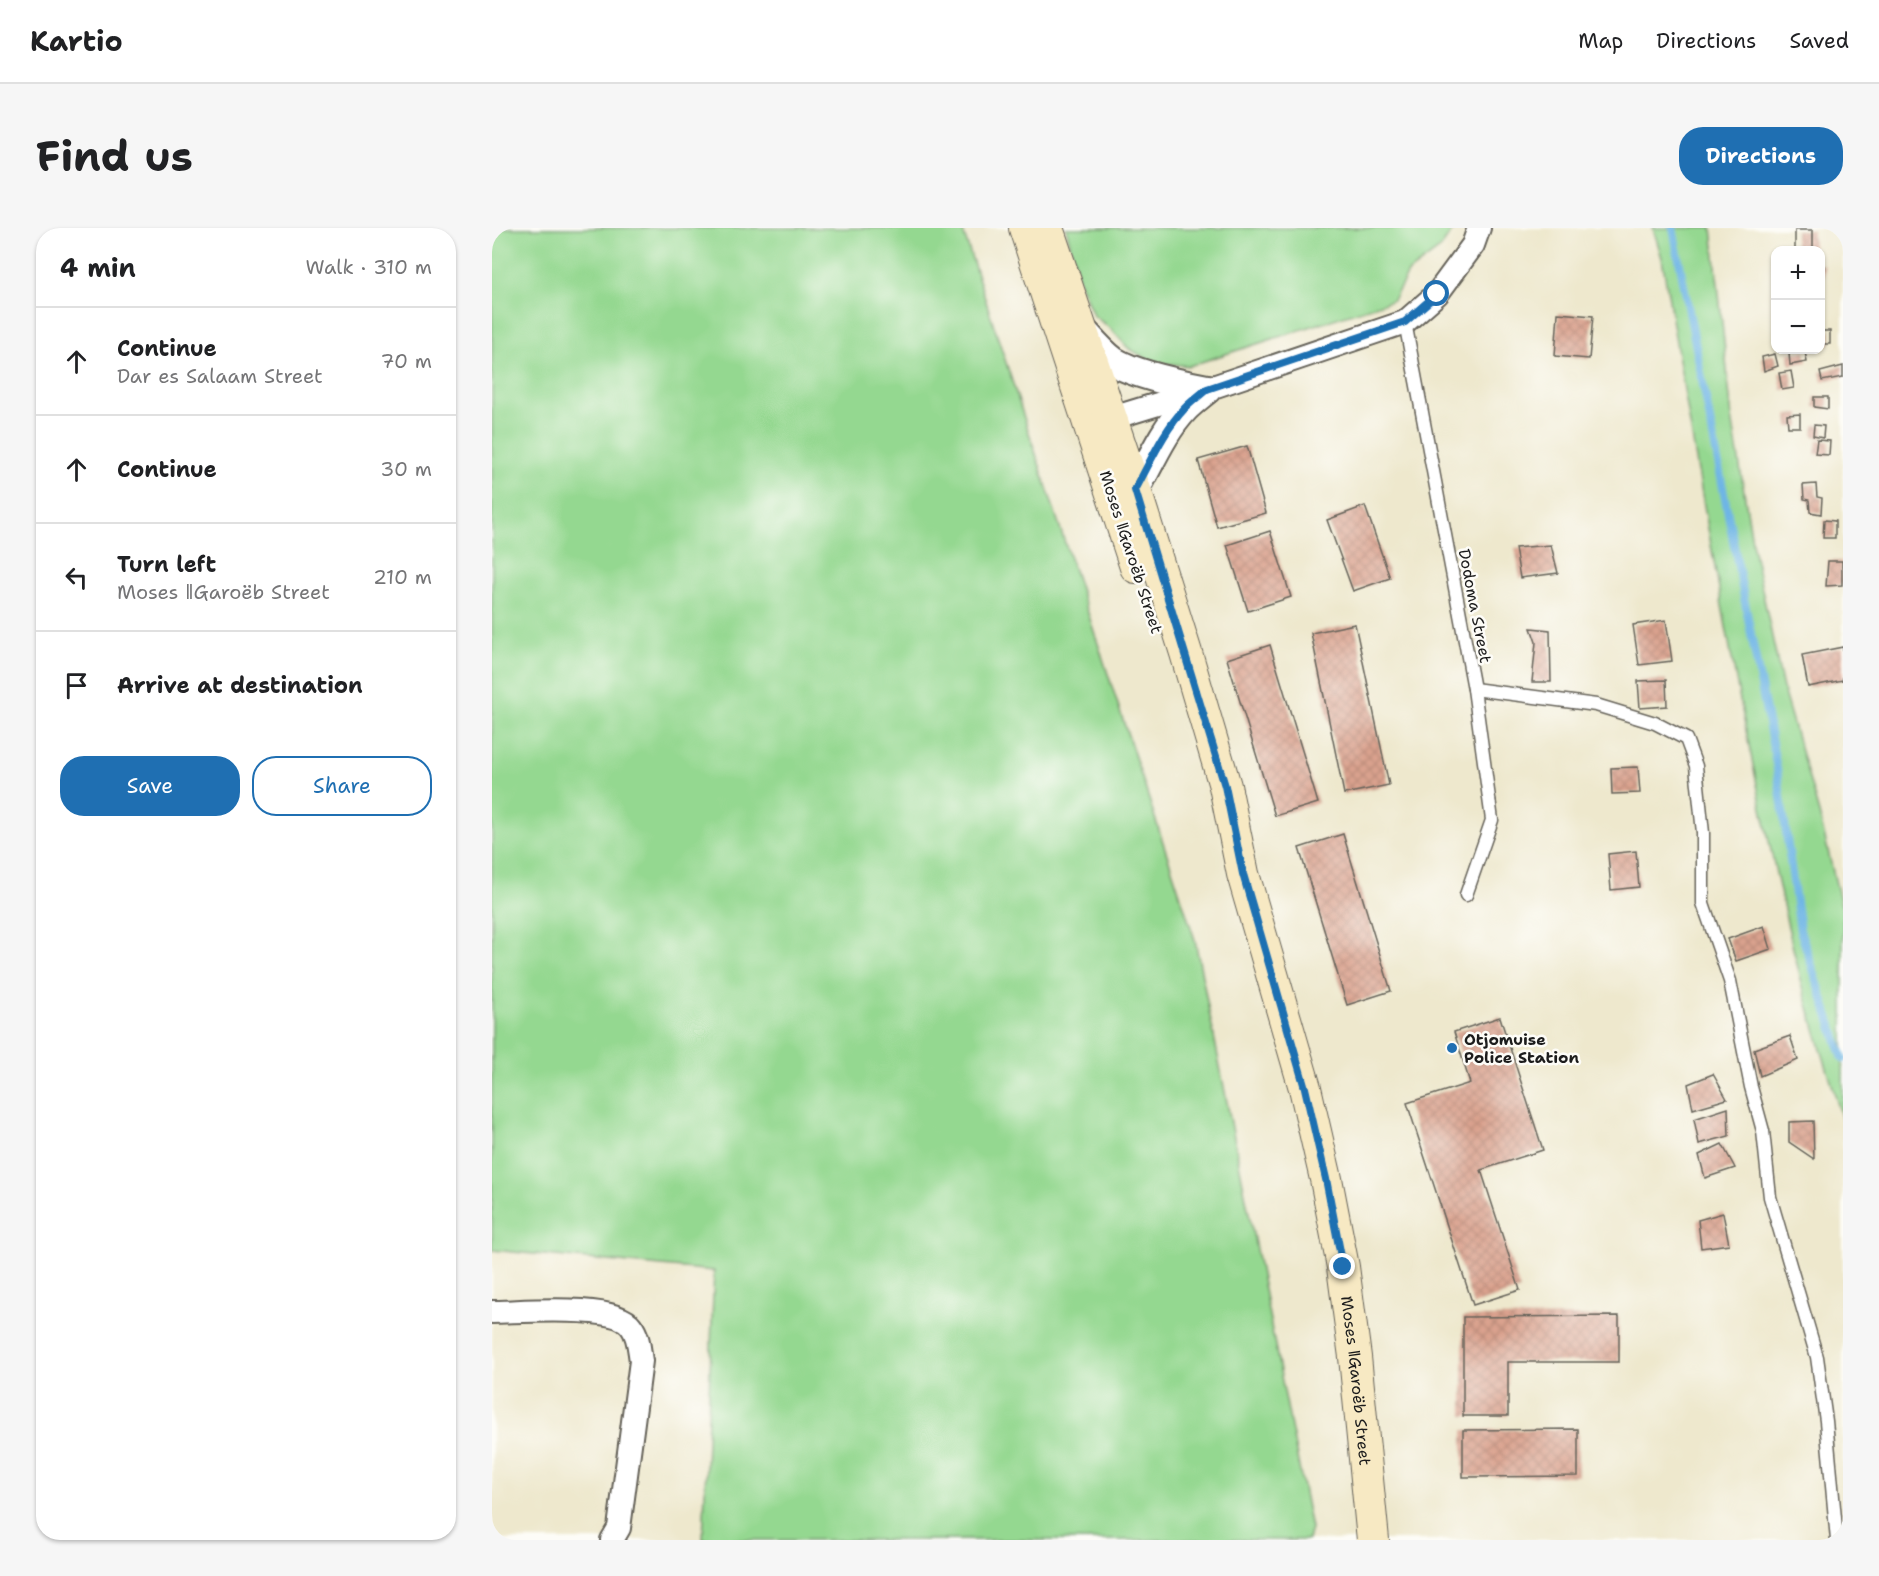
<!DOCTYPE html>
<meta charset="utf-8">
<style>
:root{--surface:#fff;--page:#f6f6f6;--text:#202124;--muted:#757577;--line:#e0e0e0;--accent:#1f6fb2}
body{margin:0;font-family:"Shantell Sans",sans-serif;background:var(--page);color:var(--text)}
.controls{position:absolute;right:18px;top:18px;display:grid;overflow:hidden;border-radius:12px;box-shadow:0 2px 4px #0004}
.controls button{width:54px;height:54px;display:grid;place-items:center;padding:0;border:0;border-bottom:2px solid var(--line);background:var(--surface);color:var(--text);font:30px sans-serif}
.stop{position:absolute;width:18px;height:18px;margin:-14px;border:4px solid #1f6fb2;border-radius:50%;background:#fff}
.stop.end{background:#1f6fb2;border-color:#fff;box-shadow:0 2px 6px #0008}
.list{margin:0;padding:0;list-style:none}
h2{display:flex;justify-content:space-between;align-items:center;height:78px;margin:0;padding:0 24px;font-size:26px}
h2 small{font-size:20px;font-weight:400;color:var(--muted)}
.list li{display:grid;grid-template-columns:39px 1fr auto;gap:18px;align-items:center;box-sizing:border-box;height:108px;padding:0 24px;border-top:2px solid var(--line)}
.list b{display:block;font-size:22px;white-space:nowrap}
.list p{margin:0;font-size:20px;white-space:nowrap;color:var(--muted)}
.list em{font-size:20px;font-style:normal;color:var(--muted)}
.actions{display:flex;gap:12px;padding:18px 24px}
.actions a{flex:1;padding:14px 0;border:2px solid var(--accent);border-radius:24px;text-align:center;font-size:21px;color:var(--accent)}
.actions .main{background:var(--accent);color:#fff}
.icon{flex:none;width:33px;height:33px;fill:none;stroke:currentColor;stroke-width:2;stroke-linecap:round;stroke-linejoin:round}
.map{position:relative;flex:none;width:1351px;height:1312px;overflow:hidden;border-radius:24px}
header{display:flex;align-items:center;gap:36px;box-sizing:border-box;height:84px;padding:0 30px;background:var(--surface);border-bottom:2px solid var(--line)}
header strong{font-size:28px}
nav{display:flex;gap:33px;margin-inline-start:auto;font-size:21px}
.intro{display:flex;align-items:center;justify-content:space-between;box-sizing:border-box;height:144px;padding:0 36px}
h1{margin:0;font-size:42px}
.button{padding:15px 27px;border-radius:24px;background:var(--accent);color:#fff;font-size:21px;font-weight:700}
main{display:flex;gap:36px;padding:0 36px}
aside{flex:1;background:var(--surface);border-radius:24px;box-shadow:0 2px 4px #0004}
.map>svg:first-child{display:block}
.grass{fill:#94d890;stroke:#587a56;stroke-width:1.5}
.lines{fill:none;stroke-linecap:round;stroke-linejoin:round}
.stream{stroke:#6eb5e5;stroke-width:8}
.building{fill:url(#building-cross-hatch)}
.service-casing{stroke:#66635a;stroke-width:15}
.minor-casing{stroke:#66635a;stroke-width:26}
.tertiary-casing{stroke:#66635a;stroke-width:32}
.secondary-casing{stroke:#66635a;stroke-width:34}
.service{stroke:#fff;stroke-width:12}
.minor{stroke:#fff;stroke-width:22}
.tertiary{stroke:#fff;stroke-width:28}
.secondary{stroke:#f7e9c3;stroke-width:32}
.route{stroke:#1f6fb2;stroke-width:8}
.poi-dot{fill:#1f6fb2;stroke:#fdfcf7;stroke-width:2}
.labels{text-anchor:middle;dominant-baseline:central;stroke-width:5;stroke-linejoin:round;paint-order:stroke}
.street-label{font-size:16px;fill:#1c1c1c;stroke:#fdfcf7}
.poi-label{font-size:16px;font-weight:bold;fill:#1c1c1c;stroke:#fdfcf7;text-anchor:start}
</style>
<header>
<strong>Kartio</strong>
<nav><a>Map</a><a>Directions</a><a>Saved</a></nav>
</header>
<div class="intro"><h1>Find us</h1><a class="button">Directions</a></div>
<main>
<aside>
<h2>4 min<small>Walk · 310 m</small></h2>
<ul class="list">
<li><svg class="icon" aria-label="ahead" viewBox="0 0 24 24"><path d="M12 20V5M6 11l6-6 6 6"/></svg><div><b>Continue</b><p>Dar es Salaam Street</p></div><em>70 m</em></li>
<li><svg class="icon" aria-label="ahead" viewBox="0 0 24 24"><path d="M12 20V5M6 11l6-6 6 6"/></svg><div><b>Continue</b></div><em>30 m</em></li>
<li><svg class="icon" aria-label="left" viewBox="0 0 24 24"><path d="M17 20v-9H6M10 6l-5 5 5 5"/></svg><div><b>Turn left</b><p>Moses ǁGaroëb Street</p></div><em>210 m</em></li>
<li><svg class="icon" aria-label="arrive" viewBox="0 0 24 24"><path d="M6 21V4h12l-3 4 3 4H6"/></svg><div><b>Arrive at destination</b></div></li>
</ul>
<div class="actions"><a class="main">Save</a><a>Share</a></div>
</aside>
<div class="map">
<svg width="1351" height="1312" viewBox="0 0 1351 1312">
<defs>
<pattern id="building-cross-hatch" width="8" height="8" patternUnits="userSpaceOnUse" patternTransform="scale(1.5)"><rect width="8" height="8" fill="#daa28e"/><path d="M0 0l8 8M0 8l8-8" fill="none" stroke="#ba8b7a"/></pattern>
</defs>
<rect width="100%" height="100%" fill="#fdfcf7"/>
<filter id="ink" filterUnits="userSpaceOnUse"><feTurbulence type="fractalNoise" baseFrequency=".0167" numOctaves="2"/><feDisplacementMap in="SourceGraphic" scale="12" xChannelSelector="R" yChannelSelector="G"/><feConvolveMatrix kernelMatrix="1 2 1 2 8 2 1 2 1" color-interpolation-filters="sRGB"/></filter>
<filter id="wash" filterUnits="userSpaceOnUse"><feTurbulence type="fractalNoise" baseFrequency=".008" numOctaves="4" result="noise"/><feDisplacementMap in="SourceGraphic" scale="24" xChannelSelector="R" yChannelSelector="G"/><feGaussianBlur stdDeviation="1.35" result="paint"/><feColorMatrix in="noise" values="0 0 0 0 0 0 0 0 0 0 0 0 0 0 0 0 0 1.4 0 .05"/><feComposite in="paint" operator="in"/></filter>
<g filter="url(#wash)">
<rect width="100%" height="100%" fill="#eee8cd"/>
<g class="grass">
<polygon points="0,0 470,0 703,712 819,1300 816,1312 211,1312 222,1043 0,1022"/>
<polygon points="574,0 962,0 948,21 917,44 901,72 697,138 660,134 636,120 619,101 601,87 588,55"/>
<path d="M1161 0H1220L1240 189 1261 319 1292 465 1327 585 1351 685V894C1334 835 1314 776 1300 716 1247 489 1208 260 1170 30Z"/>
</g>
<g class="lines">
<polyline class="stream" points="1181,0 1285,541 1308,702 1351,831"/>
</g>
<g id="blocks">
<g class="building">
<rect x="1303" y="2" width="18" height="20"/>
<polygon points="1328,37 1333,38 1330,59 1328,59"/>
<polygon points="1066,85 1101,88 1097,131 1063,128"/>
<rect x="1328" y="103" width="10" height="13"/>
<polygon points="1313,124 1315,134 1298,137 1297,125"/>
<polygon points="1283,126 1286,138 1272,143 1270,129"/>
<polygon points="1351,138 1351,149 1330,153 1328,144"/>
<polygon points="1299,143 1302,160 1290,162 1287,145"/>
<polygon points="1322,169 1336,169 1336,181 1322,179"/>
<polygon points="1308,186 1308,199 1296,199 1295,187"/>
<polygon points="1322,197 1332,198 1331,210 1321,208"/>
<polygon points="1325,212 1338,213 1337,227 1323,226"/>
<polygon points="755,218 774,285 725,299 706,232"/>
<polygon points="1324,256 1325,269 1330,270 1329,286 1318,284 1317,272 1312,271 1311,257"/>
<polygon points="873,278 898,350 861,363 835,292"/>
<polygon points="1332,292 1343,293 1343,310 1331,310"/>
<polygon points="778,303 799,369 756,383 735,317"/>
<polygon points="1059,317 1066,345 1028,350 1023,320"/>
<polygon points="1336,333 1350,333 1350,357 1334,358"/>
<polygon points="1174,392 1180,433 1147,437 1141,397"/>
<polygon points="863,396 897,557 852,566 819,405"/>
<polygon points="1039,400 1058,402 1059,454 1040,454 1044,414"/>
<polygon points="778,417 826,575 783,588 735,431"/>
<polygon points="1351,419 1351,452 1316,459 1310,427"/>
<polygon points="1174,452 1175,478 1148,480 1146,453"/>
<polygon points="1146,539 1148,565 1120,566 1119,540"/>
<polygon points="851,606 899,763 855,777 807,620"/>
<polygon points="1144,623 1147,659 1119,662 1116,626"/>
<polygon points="1272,698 1279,721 1244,733 1236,711"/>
<polygon points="1008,789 1051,922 989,942 1028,1062 981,1077 915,875 978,855 962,804"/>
<polygon points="1298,808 1306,832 1268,848 1262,821"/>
<polygon points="1221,846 1235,871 1201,881 1196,856"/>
<polygon points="1236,880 1237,908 1207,916 1202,891"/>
<polygon points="1321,893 1322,931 1297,914 1297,894"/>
<polygon points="1230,916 1243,940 1213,950 1207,927"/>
<polygon points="1231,985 1237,1016 1209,1020 1206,992"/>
<polygon points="1127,1088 1127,1134 1016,1134 1016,1188 971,1188 971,1089"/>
<polygon points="1086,1201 1086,1248 971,1249 971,1202"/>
</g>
</g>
</g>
<g filter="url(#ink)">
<use href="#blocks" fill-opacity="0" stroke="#66635a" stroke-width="1.5"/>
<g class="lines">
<defs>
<g id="service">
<polyline points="913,94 982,461 1000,592 974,667"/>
<polyline points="982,461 1104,477 1163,495 1194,511 1204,538 1211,605 1211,675 1238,753 1259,859 1271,903 1278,969 1325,1129 1334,1193 1345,1312"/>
</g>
<g id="minor">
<polyline points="604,195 715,161 913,94 945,66 981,17 987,0"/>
<path d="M0 1084C28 1084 123 1075 139 1098 147 1108 147 1121 149 1133L127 1300 120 1312"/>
</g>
<g id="tertiary">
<path d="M591 103C600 113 610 125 621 133 643 147 689 156 715 161"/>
<path d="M643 262C658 235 671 203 693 180 700 173 708 167 715 161"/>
</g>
<g id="secondary">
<polyline points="533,0 644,339"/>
<path id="s1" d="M555 0 643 262 694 425 733 558 751 646 813 860 834 951 851 1039 863 1129 881 1312"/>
</g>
</defs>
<use href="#service" class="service-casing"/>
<use href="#minor" class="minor-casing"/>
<use href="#tertiary" class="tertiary-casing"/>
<use href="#secondary" class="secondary-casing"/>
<use href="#service" class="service"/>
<use href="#minor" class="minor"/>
<use href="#tertiary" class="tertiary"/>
<use href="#secondary" class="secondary"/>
</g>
</g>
<g class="lines" filter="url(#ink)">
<path class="route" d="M851 1039 834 951 813 860 751 646 733 558 643 262C658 235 671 203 693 180 700 173 708 167 715 161L913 94 945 66"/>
</g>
<circle class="poi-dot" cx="960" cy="820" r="6"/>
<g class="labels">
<g class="street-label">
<text transform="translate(639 324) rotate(72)">Moses ǁGaroëb Street</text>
<text transform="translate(983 378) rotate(79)">Dodoma Street</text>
<text stroke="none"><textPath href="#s1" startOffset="1196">Moses ǁGaroëb Street</textPath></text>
</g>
<g class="poi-label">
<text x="972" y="811">Otjomuise<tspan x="972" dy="18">Police Station</tspan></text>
</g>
</g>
</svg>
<div class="controls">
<button>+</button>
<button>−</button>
</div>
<div class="stop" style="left:945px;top:66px"></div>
<div class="stop end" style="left:851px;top:1039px"></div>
</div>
</main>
